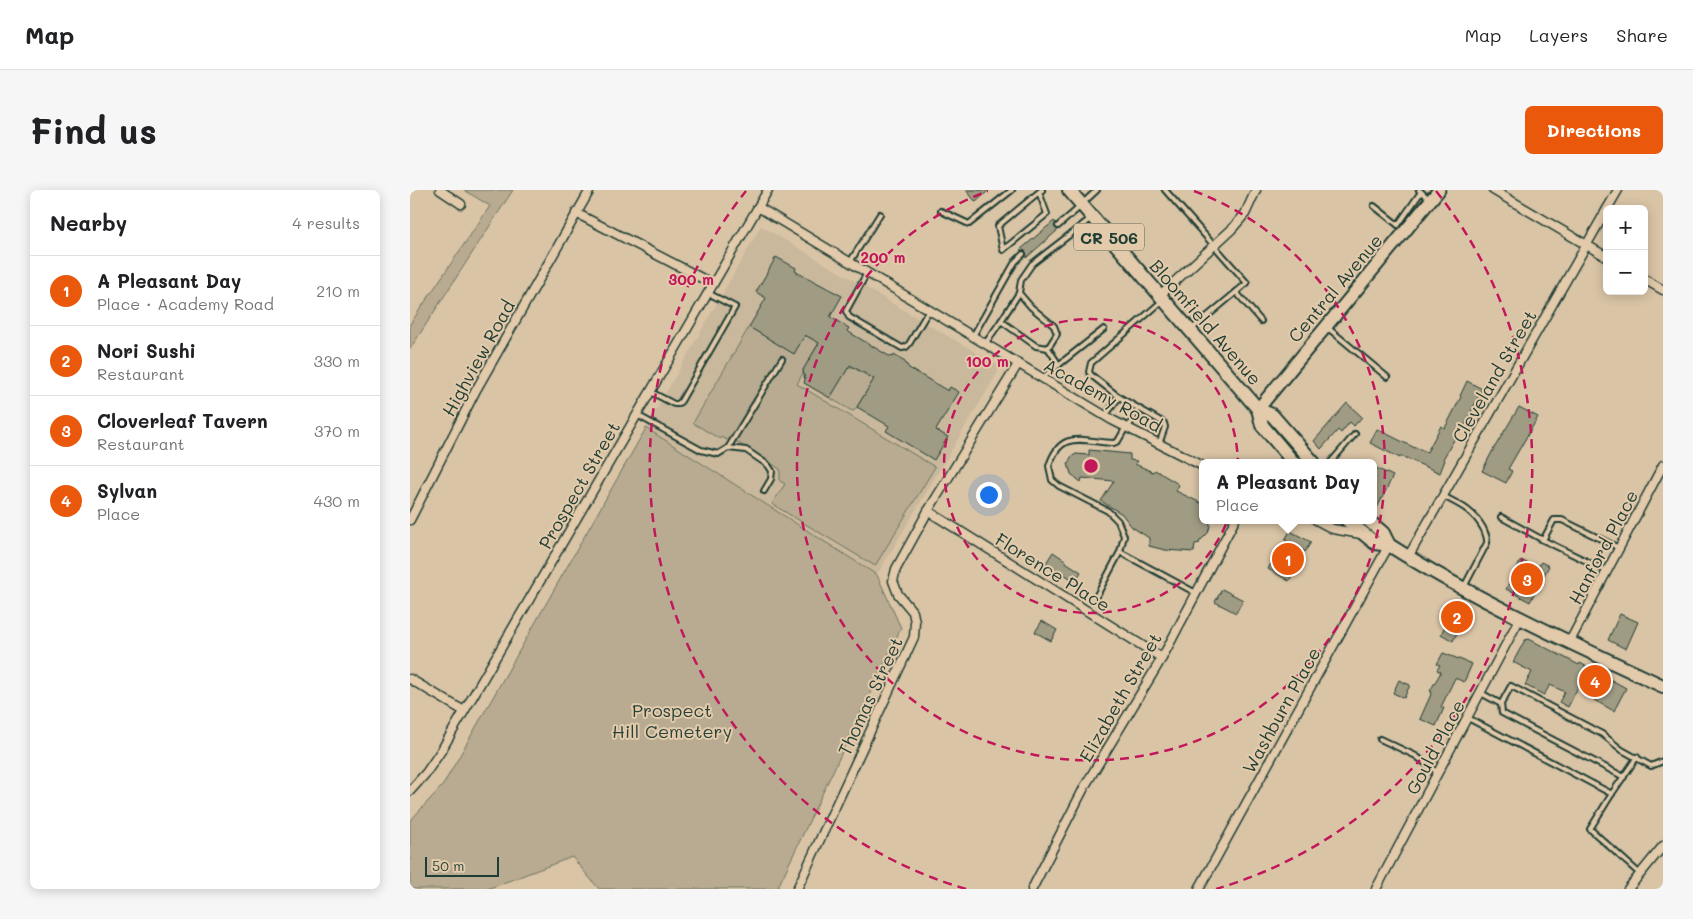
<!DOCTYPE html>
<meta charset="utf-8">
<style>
:root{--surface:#fff;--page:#f6f6f6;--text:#202124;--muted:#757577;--line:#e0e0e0;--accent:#ea580c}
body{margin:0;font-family:Mali,sans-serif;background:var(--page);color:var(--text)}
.controls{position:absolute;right:15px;top:15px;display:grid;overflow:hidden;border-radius:8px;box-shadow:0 2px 12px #0003}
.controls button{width:45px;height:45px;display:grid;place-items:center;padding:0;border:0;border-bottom:1px solid var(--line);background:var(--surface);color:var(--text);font:25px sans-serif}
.scale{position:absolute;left:15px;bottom:12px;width:74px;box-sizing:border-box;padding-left:5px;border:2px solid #1f3d34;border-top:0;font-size:14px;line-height:18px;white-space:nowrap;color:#1f3d34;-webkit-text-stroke:4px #e2caab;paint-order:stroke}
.you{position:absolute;left:578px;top:304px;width:18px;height:18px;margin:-12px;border:4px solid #fff;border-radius:50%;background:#1a73e8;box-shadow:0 0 0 8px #1a73e833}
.badge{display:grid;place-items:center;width:32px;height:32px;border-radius:50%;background:var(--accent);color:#fff;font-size:16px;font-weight:700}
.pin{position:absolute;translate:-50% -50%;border:2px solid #fff;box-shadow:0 1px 5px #0006}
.popup{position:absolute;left:789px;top:269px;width:178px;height:65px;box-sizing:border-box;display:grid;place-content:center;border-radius:8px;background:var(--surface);filter:drop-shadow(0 1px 4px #0005);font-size:16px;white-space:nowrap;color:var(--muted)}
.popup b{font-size:19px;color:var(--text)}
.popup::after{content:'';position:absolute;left:50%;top:100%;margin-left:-10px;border:10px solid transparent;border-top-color:var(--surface)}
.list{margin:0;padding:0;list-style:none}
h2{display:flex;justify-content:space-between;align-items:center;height:65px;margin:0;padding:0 20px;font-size:21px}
h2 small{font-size:16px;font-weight:400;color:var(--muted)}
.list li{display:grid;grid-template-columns:32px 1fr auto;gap:15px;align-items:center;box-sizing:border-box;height:70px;padding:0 20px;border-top:1px solid var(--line)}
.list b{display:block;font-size:19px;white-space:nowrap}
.list p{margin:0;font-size:16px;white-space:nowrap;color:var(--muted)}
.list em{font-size:16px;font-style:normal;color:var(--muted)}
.map{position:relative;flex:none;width:1253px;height:699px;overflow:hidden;border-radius:8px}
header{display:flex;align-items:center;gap:30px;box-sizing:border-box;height:70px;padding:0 25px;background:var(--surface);border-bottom:1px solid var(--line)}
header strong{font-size:24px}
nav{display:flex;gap:28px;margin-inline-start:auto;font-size:18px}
.intro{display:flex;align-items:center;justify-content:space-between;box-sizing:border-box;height:120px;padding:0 30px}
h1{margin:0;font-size:35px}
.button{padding:12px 22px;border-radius:8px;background:var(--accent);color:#fff;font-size:18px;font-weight:700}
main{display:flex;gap:30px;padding:0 30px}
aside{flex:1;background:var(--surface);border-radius:8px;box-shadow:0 2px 12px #0003}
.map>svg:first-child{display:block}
.built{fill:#c9b89c}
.green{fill:#b8ab91;stroke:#6c7462}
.building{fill:#a09b83;stroke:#1f3d34}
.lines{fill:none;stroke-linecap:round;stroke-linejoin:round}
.lane-casing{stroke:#1f3d34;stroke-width:8}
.street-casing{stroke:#1f3d34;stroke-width:11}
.secondary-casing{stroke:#1f3d34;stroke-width:15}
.primary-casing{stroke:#1f3d34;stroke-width:16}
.lane{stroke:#e2caab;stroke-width:4}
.street{stroke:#e2caab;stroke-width:8}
.secondary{stroke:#e2caab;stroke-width:11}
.primary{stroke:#e2caab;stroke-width:12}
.ring{fill:none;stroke:#c2185b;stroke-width:2.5;stroke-dasharray:9 6}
.labels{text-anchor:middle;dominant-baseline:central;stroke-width:4;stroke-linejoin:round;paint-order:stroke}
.shield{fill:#e2caab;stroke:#5a6758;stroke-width:1}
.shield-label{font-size:16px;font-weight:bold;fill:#1f3d34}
.street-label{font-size:18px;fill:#1f3d34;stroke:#e2caab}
.park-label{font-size:18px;fill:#274239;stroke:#e2caab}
.centre{fill:#c2185b;stroke:#e2caab;stroke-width:2.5}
.ring-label{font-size:15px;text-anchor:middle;font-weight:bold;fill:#c2185b;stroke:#e2caab;stroke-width:4;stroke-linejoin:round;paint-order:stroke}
</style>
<header>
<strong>Map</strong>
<nav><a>Map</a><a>Layers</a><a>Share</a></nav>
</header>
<div class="intro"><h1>Find us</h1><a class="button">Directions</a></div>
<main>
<aside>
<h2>Nearby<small>4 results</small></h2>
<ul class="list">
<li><span class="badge">1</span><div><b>A Pleasant Day</b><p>Place · Academy Road</p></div><em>210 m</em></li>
<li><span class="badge">2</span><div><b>Nori Sushi</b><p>Restaurant</p></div><em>330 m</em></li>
<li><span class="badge">3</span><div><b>Cloverleaf Tavern</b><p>Restaurant</p></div><em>370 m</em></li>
<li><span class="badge">4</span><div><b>Sylvan</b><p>Place</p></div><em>430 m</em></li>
</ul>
</aside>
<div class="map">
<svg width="1253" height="699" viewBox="0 0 1253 699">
<rect width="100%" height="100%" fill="#dac4a6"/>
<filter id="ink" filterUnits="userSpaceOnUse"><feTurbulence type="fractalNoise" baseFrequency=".02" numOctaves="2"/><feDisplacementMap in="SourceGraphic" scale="10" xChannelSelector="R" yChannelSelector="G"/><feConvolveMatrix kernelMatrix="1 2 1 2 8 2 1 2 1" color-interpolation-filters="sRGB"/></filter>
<g filter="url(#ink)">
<polygon class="built" points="351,36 587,175 588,182 467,385 236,238"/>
<g class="green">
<polygon points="54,0 103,0 0,159 0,134 80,16"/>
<polygon points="339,137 384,163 395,145 409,153 393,180 393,183 387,194 525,277 465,376 362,314 375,294 370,291 370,279 319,247 317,250 311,247 310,249 283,233"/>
<polygon points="438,177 442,177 464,189 445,220 442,221 420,208"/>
<polygon points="236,238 467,385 491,438 367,699 189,699 162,667 77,699 0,699 0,631 33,595"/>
</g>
<g class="building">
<polygon points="556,0 579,0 566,12"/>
<polygon points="644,31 646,33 645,38 649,39 616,68 616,62 610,60"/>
<polygon points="366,67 386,78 385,81 432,106 420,127 439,138 437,141 479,166 483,167 484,165 495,172 499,178 538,201 540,197 549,202 526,240 538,247 524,270 476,241 479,236 447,217 464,189 440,175 420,208 394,193 395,190 393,180 409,153 395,145 384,164 339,137 356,108 346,102"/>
<polygon points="1057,191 1072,199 1054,237 1052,236 1033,269 1035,270 1030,283 991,266 990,268 960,253 967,239 1005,258 1005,257 1017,262 1031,236 1035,238 1051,207 1050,206"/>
<polygon points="937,213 952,227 944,236 940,232 931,243 928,240 911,259 904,251"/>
<polygon points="1109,217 1128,227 1098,279 1102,281 1096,293 1072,281 1083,260"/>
<polygon points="679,260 720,264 720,270 727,271 725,274 743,282 745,280 765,292 769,295 766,301 793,314 793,330 800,330 800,336 798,343 789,352 790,353 785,354 784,362 755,360 739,356 739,348 722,337 712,324 691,311 704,291 672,288 671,292 661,284 658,274 661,267 666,264 679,265"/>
<polygon points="966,278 983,286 964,324 963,284"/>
<polygon points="880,341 901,352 895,362 893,360 881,383 883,384 879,391 858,379 862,372 864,373 877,351 875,350"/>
<polygon points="643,362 655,370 654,371 671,382 665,391 636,373"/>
<polygon points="1111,370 1127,378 1131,372 1139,376 1120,412 1096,399"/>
<polygon points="812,399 833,410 826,423 805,412"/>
<polygon points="1047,413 1059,420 1043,451 1031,444"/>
<polygon points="1210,424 1228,432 1216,459 1198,450"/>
<polygon points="632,431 647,440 641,451 625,442"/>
<polygon points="1119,449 1169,475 1170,473 1216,498 1204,521 1184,510 1188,502 1170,493 1158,517 1149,512 1155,502 1140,495 1134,505 1115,495 1122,482 1103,472 1115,450"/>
<polygon points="1033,463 1062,474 1054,492 1045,488 1031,517 1034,518 1026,536 1010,529 1022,502 1020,501 1031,482 1027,480 1030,475 1027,474"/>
<polygon points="989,490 1000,495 994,508 983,503"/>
</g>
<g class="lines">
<defs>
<g id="lane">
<polyline points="755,0 837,93 782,139"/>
<polyline points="1009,0 1019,9"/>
<polyline points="629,2 637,24 593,60 588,36 629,2 632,0"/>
<polyline points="673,13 687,0"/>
<polyline points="964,16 988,35"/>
<polyline points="531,21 559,34 602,0"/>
<polyline points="988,35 1011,2"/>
<polyline points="648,36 671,16"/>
<polyline points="440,72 470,24"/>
<polyline points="457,83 436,121 439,127 492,158 496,157 499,154 519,120"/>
<polyline points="826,102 851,131"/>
<polyline points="591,131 609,103 611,90 622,74 680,29"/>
<polyline points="918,138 977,187"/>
<polyline points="563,146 605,72 613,64"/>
<polyline points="575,154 591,131 626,156 638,158 647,144 644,136 621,117 609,103"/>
<polyline points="638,158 649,175"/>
<polyline points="632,188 694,139"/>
<polyline points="241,202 264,214 268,214 271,211 325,117 298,103"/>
<polyline points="227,225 291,260 308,264 318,258 336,260 358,275 362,281 361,289 354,301"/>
<polyline points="696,225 709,207"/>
<polyline points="718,238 728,219"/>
<polyline points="749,254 755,237 754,233 709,207 681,185 679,182 681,173 751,112"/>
<polyline points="318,258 372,169"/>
<polyline points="920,273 945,244"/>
<path d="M1033 306C1050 315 1063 320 1073 338 1075 343 1078 347 1077 353L1054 397"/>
<polyline points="1091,327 1133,350 1144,330 1152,330 1209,358"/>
<polyline points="1133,350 1197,381"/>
<polyline points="710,362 786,403"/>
<path d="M687 405 710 362 714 346 708 331 698 321 649 296 642 290 639 276C651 238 674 252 704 253L708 251 716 237"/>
<polyline points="1071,503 1091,514"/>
<polyline points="1091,514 1101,496 1192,544 1212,560 1241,576 1253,571"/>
<polyline points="1091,514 1092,523 1214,587"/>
<polyline points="1058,528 1202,604"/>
<polyline points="970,549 1006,566 1028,583"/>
<polyline points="1227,567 1203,602 1180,639 1230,684"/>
</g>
<g id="street">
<polyline points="30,0 51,14"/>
<polyline points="1083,0 1197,67"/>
<polyline points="348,17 702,230 793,276"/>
<polyline points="1197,19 1208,0"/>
<polyline points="166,23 303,94"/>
<polyline points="1234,89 1253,100"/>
<polyline points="749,106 822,39 835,24 846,0"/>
<polyline points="518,321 752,468"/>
<polyline points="0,330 66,200 180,0"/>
<polyline points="906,330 923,339 951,344"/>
<polyline points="998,367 1197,19"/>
<polyline points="1159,453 1253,275"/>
<polyline points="0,489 54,521"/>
<polyline points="0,601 16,583 31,561 358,0"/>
<polyline points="387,699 504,447 505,432 503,422 488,404 483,391 486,379 518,321 608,174"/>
<polyline points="622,699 675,596 752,468 825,330"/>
<polyline points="789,699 979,355"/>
<polyline points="966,699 1110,428"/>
<polyline points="1218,699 1253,656"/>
</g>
<polyline id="secondary" points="848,219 1029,0"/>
<g id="primary">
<polyline points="659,0 848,219 852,235 884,273"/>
<polyline points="848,219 862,225 904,273"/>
<path d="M937 330 965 353 979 355C1066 410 1160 453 1253 496"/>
<polyline points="958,330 973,343 979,355"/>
</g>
</defs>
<use href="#lane" class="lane-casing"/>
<use href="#street" class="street-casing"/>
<use href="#secondary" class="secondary-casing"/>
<use href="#primary" class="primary-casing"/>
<use href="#lane" class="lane"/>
<use href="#street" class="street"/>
<use href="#secondary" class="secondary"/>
<use href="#primary" class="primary"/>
</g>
</g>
<g class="ring">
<circle cx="681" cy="276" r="147"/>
<path d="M784 1A294 294 0 1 1 578 1"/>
<path d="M556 699A441 441 0 0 1 336 1M1026 1A441 441 0 0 1 806 699"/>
</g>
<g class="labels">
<rect class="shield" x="664" y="33.5" width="70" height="27" rx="4"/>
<g class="shield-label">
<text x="699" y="47">CR 506</text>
</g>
<g class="street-label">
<text transform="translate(925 98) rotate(-50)">Central Avenue</text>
<text transform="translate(796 132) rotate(49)">Bloomfield Avenue</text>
<text transform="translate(68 168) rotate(-61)">Highview Road</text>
<text transform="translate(1084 186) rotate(-60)">Cleveland Street</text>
<text transform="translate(693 205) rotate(29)">Academy Road</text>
<text transform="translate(169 295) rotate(-60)">Prospect Street</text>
<text transform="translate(1193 357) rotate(-62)">Hanford Place</text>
<text transform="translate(643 382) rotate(32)">Florence Place</text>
<text transform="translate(460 506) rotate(-65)">Thomas Street</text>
<text transform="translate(710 507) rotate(-60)">Elizabeth Street</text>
<text transform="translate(871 520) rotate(-61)">Washburn Place</text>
<text transform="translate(1025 557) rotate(-62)">Gould Place</text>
</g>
<g class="park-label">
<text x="262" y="520">Prospect<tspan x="262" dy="21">Hill Cemetery</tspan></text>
</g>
</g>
<circle cx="681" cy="276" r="8" class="centre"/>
<g class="ring-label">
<text x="473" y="73">200 m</text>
<text x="281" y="95">300 m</text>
<text x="577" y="177">100 m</text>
</g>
</svg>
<div class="controls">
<button>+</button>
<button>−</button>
</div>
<div class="scale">50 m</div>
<div class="you"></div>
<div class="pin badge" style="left:878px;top:369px">1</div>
<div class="popup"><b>A Pleasant Day</b>Place</div>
<div class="pin badge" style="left:1047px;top:427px">2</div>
<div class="pin badge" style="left:1117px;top:389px">3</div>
<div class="pin badge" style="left:1185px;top:491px">4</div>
</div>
</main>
